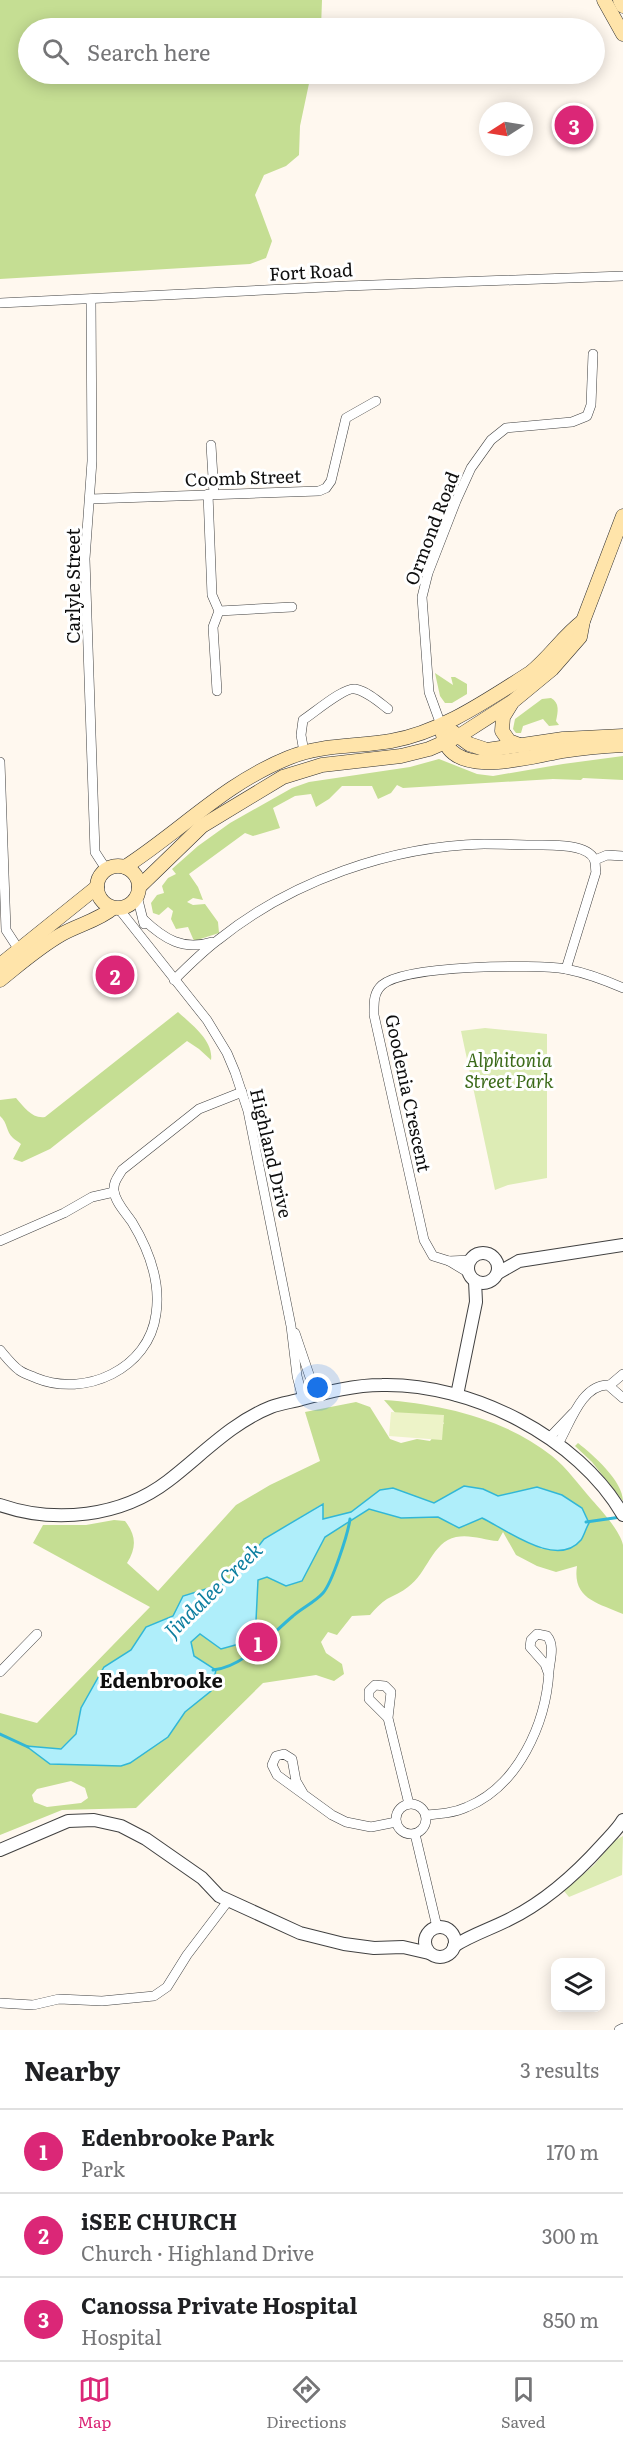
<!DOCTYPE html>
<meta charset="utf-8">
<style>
:root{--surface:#fff;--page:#f6f6f6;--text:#202124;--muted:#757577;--line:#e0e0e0;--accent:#db2777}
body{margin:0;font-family:Literata,serif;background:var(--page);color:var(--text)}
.controls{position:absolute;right:18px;bottom:18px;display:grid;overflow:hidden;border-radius:12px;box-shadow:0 3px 15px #0003}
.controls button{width:54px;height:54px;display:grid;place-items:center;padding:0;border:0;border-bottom:2px solid var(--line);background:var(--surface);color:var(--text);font:30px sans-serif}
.compass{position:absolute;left:479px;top:102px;width:54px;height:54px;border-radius:50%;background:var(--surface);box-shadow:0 3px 15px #0003;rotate:258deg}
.you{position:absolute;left:318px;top:1388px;width:21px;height:21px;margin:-15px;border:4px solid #fff;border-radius:50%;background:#1a73e8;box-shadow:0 0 0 9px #1a73e833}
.badge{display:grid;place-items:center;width:39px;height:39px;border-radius:50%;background:var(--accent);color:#fff;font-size:20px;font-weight:700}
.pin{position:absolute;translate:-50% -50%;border:3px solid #fff;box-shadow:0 2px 6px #0006}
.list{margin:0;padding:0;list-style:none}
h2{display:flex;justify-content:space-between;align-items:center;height:78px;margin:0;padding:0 24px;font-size:26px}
h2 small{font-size:20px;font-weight:400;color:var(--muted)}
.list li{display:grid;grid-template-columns:39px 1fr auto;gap:18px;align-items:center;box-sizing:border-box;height:84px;padding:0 24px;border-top:2px solid var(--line)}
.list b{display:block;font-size:22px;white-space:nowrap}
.list p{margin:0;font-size:20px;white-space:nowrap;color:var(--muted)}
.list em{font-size:20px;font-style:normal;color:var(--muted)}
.icon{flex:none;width:33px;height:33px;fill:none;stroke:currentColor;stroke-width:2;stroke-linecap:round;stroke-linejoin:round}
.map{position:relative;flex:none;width:623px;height:2030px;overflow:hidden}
.search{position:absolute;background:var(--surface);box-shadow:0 3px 15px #0003;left:18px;right:18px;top:18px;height:66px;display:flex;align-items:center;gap:15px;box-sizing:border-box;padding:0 21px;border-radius:33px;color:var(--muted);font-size:22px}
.sheet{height:330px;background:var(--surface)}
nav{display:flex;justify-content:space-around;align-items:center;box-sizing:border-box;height:84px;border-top:2px solid var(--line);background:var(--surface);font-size:16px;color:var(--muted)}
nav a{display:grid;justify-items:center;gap:3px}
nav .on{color:var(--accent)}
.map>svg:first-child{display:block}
.green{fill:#ddecb5}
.forest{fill:#c5de93;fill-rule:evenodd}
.pitch{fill:#edf3c8}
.water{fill:#afeefa;stroke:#31b7d6;stroke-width:1.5}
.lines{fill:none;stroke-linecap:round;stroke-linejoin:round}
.stream{stroke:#31b7d6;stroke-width:3}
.minor-casing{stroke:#414141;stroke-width:10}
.tertiary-casing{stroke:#414141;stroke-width:14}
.secondary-casing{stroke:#303030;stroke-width:15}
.minor{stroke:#fff;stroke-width:9}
.tertiary{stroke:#fff;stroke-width:12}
.secondary{stroke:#ffe4aa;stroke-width:14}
.labels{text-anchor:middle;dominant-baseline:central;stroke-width:6;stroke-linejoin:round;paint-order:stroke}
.street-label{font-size:18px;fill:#0e0e0e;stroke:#fff}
.park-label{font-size:18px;font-style:italic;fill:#3b6a19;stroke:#fff}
.water-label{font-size:20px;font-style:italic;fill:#0e7fa0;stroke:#fff}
.neighbourhood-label{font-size:20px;font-weight:bold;fill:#0e0e0e;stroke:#fff}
</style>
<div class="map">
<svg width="623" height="2030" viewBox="0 0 623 2030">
<rect width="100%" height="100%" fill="#fff8ef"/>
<g class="green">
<polygon points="485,1028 547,1034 547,1178 508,1185 495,1190 461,1031"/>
<polygon points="623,1836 622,1875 569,1897 564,1891 594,1865 614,1841"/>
</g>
<g class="forest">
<polygon points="0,0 322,0 321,28 28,28 28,74 311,74 300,126 299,155 286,166 264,175 255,195 272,241 266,258 250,264 0,279"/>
<polygon points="435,673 453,685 451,677 455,677 467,684 467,694 452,703 445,703 440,696"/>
<path d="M551 698C560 703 558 712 556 721L559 725 549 726 543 719 523 726 521 733H516L513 729 515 719 542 699Z"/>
<polygon points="623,756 623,780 583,778 581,780 553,779 403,788 397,785 391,793 378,799 372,786 342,786 329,799 316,807 311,794 295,796 273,808 280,828 253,836 245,833 189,874 198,887 203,900 193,898 187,902 193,905 205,904 218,922 219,933 194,941 188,927 176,929 171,919 173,911 168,907 159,915 153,913 151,903 157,895 164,893 162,886 168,878 176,874 172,869 198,846 230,823 292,788 309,782 410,767 439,759 477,774 493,776 563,764"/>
<path d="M178 1012C191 1024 214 1041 211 1060L199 1049 187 1041 50 1149 22 1162 13 1159 21 1144C19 1142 15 1140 13 1138 6 1132 8 1123 0 1116V1100L16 1098C24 1107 32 1119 45 1117Z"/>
<path d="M384 1400C441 1404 506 1419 552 1456 567 1468 579 1485 592 1500 602 1511 620 1531 623 1545 623 1560 623 1597 623 1614 598 1603 572 1599 577 1566L556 1572 537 1566 516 1555 503 1532 498 1541C484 1540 470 1534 456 1537 432 1542 427 1574 408 1587 402 1592 394 1595 387 1599 381 1603 375 1609 370 1615L352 1616 337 1635 328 1632 321 1642 326 1653 342 1664 344 1674 334 1681 316 1675 263 1683 136 1808 62 1810 0 1835V1713L37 1723 150 1607 33 1543 43 1525H86L114 1520 125 1521C136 1535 137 1547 127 1563L158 1591 236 1505 270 1485 320 1461 305 1412 356 1402 370 1407 390 1439 401 1443 417 1439 430 1441 444 1423 433 1415 398 1416ZM464 1486 483 1489 497 1496 538 1487 562 1495 582 1508 589 1522 581 1540 542 1549 482 1518 459 1528 438 1517 401 1518 369 1509 325 1537 302 1581 286 1586 267 1577 258 1580 256 1621 221 1649 200 1634 191 1642 194 1656 211 1691 185 1712 168 1737 50 1764 28 1746 60 1749 76 1734 81 1708 104 1667 131 1650 146 1627 173 1616 183 1596 232 1581 264 1539 322 1504 323 1519 351 1512 380 1490 393 1488 434 1503ZM71 1781 85 1788 88 1798 81 1803 47 1807 34 1802 32 1795 37 1789Z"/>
<path d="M578 1443C593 1455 623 1481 623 1501L592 1462 575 1446Z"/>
</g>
<polygon class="pitch" points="391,1412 444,1415 442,1440 389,1436"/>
<path class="water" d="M464 1486 483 1489 498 1496 537 1487 562 1495 582 1508 589 1523C586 1528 584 1536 581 1540 557 1569 507 1530 482 1518L459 1528 438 1517 401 1518 369 1509 325 1537 302 1581 286 1586 267 1577 258 1580 256 1621 239 1644 221 1649 200 1634 191 1642 194 1656 216 1670 211 1691 185 1712 168 1737 130 1763 121 1766 50 1764 26 1746 61 1749 76 1734 81 1708 104 1667 131 1650 146 1627 173 1616 183 1596 232 1581 264 1539 323 1504V1519L351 1512 380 1490 393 1488 434 1503Z"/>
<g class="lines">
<g class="stream">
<polyline points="586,1522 621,1517"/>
<path d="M213 1670C244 1667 270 1635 293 1616 302 1608 315 1602 323 1593 332 1583 348 1534 350 1519"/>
<polyline points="0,1734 28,1747"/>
</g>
<defs>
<g id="minor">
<polyline points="91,299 92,461 85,559 95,852 106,869"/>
<polyline points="0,303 346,286 623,276"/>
<polyline points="211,445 214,494"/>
<polyline points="208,494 212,595 219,611 213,627 217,691"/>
<polyline points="90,499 319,491 326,488 331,481 346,418 376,401"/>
<polyline points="219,611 292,607"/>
<polyline points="441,725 429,692 422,597 428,573 456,501 471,468 491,440 506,428 572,422 587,416 591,405 593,354"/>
<path d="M304 752 301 735 303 720C314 713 344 687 355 689 367 691 379 702 388 709"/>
<polyline points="0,762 6,930 21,953"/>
<polyline points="595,860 607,855 623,856"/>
<polyline points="137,896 144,924"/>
<polyline points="119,909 207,1020 227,1053 235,1072 248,1111 291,1326 297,1376 303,1399"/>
<path d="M143 919C164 939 183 951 212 942"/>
<path d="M174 980C188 966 202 952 218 940 291 881 391 846 484 844 502 844 520 845 539 845 553 845 587 844 594 859 596 863 595 868 596 872L566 969"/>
<polyline points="0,1241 64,1213 92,1197 114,1192"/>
<polyline points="449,1261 471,1260"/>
<path d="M469 1273 449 1261 433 1256 424 1240 374 1015C374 1004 373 993 382 985 405 965 534 964 566 969 586 973 605 980 623 988"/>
<polyline points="295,1333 316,1395"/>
<path d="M0 1350C6 1357 12 1365 19 1370 24 1374 30 1375 36 1378 85 1398 149 1369 156 1314 161 1281 149 1250 132 1222 126 1213 115 1202 114 1191 113 1182 118 1177 122 1170L199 1109 242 1092"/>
<polyline points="610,1385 623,1374"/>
<polyline points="549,1438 573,1413"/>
<path d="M558 1444C570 1424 581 1385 608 1385L623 1398"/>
<polyline points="0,1672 37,1634"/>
<polyline points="388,1718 369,1699 369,1691 375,1685 385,1686 391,1692 388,1718 409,1804"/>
<polyline points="303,1793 296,1781 292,1759 284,1754 276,1756 272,1765 277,1775 332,1815 346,1822 371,1827 396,1822"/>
<circle cx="411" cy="1819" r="15"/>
<path d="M426 1815C440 1814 454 1813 467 1807 518 1786 546 1724 549 1671 550 1660 555 1645 547 1636L537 1634 531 1640 530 1647 545 1664 549 1675"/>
<polyline points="415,1834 437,1927"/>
<polyline points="0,2003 33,2005 59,1999 102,2001 154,1996 167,1987 187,1955 228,1901"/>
<polyline points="619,2030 623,2028"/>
</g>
<g id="tertiary">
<circle cx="483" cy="1268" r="15"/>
<polyline points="498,1273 519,1261 623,1245"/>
<polyline points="457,1395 476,1302 475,1281"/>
<path d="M0 1505C55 1524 121 1517 168 1481 202 1455 231 1423 271 1407 281 1403 292 1402 302 1399 328 1392 354 1385 382 1385 471 1383 578 1437 623 1515"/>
<polyline points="0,1850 68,1821 94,1820 121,1826 146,1839 202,1878 219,1896 300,1933 344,1944 374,1948 403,1947 429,1953"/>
<circle cx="440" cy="1942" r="15"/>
<path d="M454 1946C471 1935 490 1929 508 1920 545 1902 575 1875 602 1845 609 1837 618 1829 623 1820"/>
</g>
<g id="secondary">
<polyline points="604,0 623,34"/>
<polyline points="620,0 623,6"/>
<polyline points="511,704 503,717 502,731 509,741 522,746"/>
<polyline points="453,732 469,744 487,750 563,739 623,736"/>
<path d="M443 735C452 781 533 756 562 751 582 748 603 746 623 745"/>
<circle cx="118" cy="887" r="21"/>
<path d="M125 867C182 830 224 784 288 758 321 744 357 747 391 741 442 732 487 700 530 673 550 657 563 636 583 621"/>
<polyline points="139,887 202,826 283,777 322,765 401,756 429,749 459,736 512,702 552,669 580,637 583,621 623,516"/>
<polyline points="0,965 97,887"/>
<path d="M0 980C20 964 39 947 62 934 78 925 99 920 113 908"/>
</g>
</defs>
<use href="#minor" class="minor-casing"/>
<use href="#tertiary" class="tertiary-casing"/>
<use href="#secondary" class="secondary-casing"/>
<use href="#minor" class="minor"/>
<use href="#tertiary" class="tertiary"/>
<use href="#secondary" class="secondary"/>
</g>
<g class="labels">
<g class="street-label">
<text transform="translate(311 271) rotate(-3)">Fort Road</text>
<text transform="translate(243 477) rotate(-2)">Coomb Street</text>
<text transform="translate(431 528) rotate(-69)">Ormond Road</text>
<text transform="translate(72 586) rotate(-90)">Carlyle Street</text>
<text transform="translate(409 1093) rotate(78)">Goodenia Crescent</text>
<text transform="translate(272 1153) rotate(77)">Highland Drive</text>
</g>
<g class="park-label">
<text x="509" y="1059">Alphitonia<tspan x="509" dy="21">Street Park</tspan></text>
</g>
<g class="water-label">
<text transform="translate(212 1589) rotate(-44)">Jindalee Creek</text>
</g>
<g class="neighbourhood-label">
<text x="161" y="1679">Edenbrooke</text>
</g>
</g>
</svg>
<div class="controls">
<button><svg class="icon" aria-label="layers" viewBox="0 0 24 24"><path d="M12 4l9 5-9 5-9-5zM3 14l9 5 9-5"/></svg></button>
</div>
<svg class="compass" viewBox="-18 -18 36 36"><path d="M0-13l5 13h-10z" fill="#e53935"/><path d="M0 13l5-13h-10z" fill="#757577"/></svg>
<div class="you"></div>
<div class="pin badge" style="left:258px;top:1642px">1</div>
<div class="pin badge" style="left:115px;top:975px">2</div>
<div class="pin badge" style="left:574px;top:125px">3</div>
<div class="search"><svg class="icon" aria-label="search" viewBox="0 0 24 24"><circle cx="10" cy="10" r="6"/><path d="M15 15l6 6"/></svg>Search here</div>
</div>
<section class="sheet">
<h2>Nearby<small>3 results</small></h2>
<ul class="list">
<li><span class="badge">1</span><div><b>Edenbrooke Park</b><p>Park</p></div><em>170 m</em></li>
<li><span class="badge">2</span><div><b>iSEE CHURCH</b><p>Church · Highland Drive</p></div><em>300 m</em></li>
<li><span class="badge">3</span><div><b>Canossa Private Hospital</b><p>Hospital</p></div><em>850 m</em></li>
</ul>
</section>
<nav>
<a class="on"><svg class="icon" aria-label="map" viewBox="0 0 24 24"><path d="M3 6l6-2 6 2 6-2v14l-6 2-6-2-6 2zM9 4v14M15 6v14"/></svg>Map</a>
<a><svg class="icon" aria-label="directions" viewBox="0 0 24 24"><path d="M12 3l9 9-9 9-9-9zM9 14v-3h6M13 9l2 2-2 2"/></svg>Directions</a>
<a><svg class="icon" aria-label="saved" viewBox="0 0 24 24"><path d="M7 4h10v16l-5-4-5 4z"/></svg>Saved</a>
</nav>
